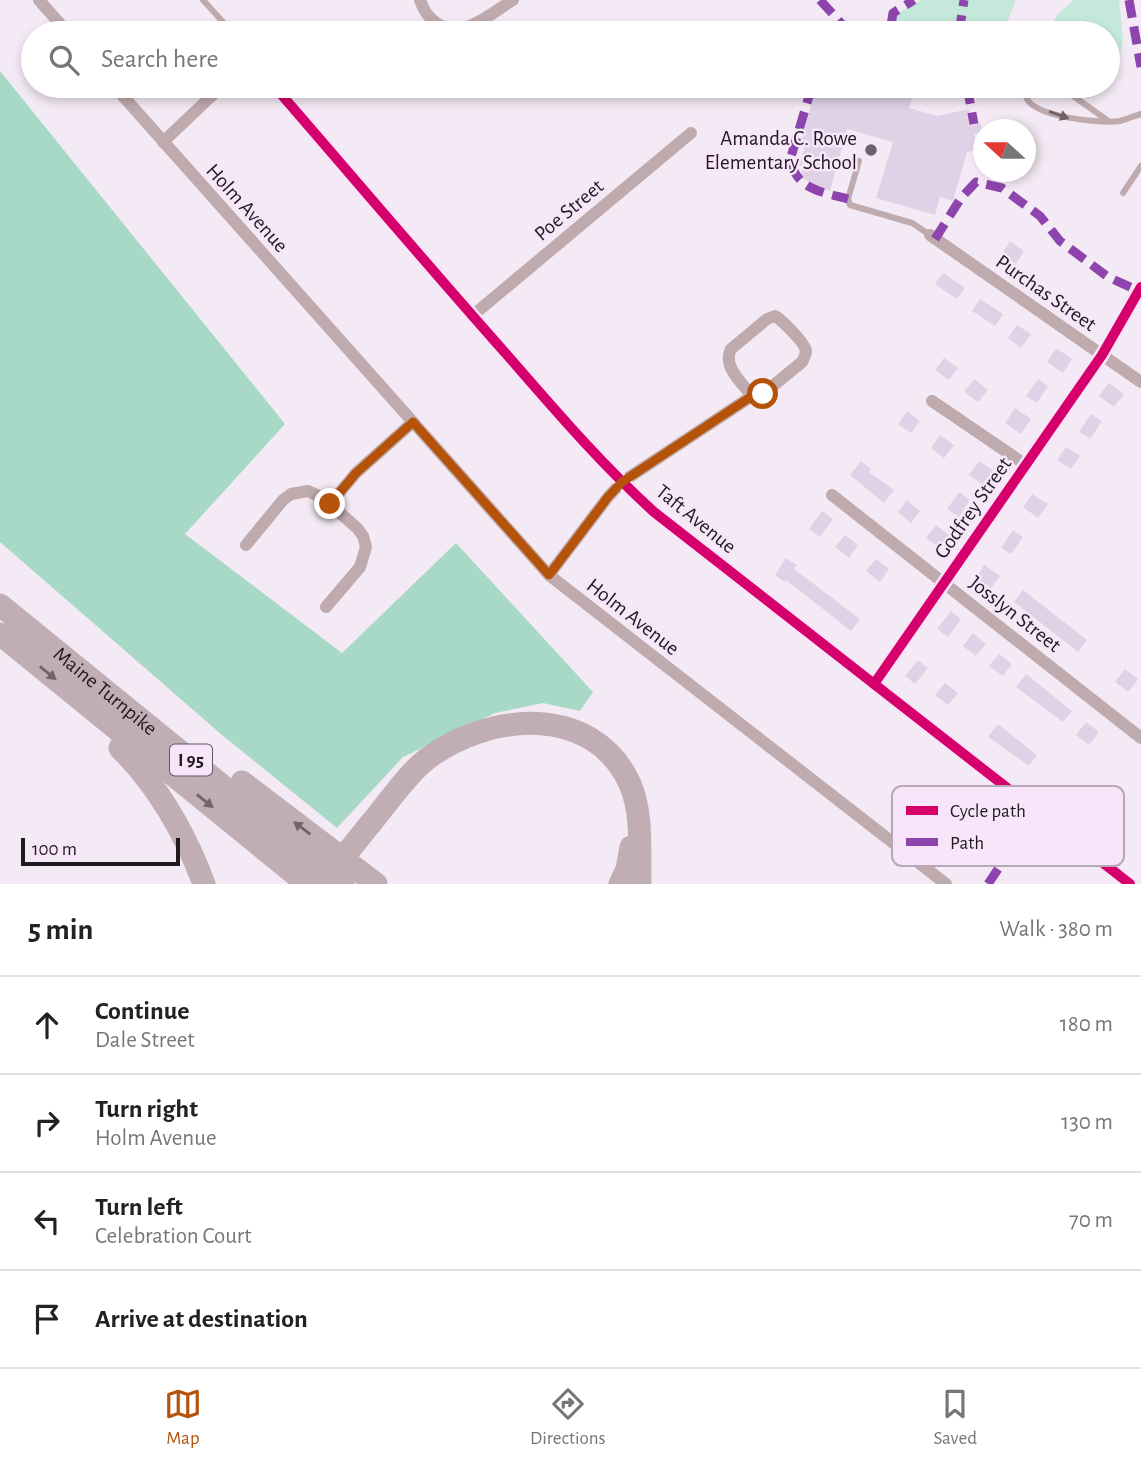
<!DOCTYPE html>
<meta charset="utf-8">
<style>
:root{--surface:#fff;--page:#f2f2f2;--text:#222;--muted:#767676;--line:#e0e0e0;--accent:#b45309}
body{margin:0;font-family:"Alegreya Sans",sans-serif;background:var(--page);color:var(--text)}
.compass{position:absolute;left:973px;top:119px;width:63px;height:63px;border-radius:50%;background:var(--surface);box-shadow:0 4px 10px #0003;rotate:291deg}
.scale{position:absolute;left:21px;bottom:18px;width:159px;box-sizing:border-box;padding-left:7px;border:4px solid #1f1920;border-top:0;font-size:19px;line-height:24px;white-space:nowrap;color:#1f1920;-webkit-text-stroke:5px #f8e5fa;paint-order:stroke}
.stop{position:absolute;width:21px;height:21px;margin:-16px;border:5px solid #b45309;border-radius:50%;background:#fff}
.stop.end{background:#b45309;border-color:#fff;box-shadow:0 2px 7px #0008}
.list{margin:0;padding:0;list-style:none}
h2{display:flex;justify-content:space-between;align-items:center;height:91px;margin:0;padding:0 28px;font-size:30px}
h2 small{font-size:23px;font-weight:400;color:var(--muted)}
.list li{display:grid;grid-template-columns:46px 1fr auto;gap:21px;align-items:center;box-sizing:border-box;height:98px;padding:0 28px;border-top:2px solid var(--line)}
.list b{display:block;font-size:26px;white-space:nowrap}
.list p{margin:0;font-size:23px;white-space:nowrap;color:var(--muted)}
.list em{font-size:23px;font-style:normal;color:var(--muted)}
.icon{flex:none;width:38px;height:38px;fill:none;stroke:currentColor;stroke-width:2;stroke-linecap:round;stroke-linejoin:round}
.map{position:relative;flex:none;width:1141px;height:884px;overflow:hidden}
.search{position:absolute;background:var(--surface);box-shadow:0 4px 10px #0003;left:21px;right:21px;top:21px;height:77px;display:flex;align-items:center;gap:18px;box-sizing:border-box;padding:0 24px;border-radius:38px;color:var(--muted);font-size:26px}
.sheet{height:483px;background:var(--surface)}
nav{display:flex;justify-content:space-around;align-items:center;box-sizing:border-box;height:98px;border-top:2px solid var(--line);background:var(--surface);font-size:19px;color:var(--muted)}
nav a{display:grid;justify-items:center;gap:4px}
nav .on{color:var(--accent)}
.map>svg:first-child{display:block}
.green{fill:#c4e8da}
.forest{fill:#a8d9c6}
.building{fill:#dfd2e6}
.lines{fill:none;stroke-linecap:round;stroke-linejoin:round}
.service{stroke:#bfaaae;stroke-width:6}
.minor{stroke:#bfaaae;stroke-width:12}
.motorway{stroke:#c1aeb5;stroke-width:23}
.motorway-bridge{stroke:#c1aeb5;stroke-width:23}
.quiet{stroke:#8e44ad;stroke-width:9;stroke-dasharray:18 9;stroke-linecap:butt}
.cycleway-casing{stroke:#f8e5fa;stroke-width:15}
.cycleway{stroke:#d6006c;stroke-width:10}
.oneway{fill:#6f6267}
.oneway2{fill:#70646a}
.route{stroke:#b45309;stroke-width:9}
.poi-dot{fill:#6a626b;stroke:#f8e5fa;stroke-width:2.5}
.labels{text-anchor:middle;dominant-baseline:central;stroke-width:5;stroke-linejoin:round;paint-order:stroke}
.shield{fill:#f8e5fa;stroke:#605661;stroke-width:2}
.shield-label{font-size:19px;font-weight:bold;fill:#1f1920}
.poi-label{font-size:21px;fill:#1f1920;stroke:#f8e5fa;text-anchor:end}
.street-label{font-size:21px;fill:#1f1920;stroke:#f8e5fa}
.key{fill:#f8e5fa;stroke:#b7a8b9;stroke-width:2}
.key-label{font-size:19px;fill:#1f1920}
</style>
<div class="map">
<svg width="1141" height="884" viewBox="0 0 1141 884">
<rect width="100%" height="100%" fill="#f4eaf5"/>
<g class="green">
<polygon points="921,0 1016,0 1003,32 940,33 908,24 894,23 898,13"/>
<polygon points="1074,0 1119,0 1123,40 1118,69 1108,77 1108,33 1048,33 1057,15"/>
</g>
<polygon class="forest" points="0,71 285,424 185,534 342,653 456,543 593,692 580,711 543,703 495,713 403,757 337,828 222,735 0,542"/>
<g class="building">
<polygon points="816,86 851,86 866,90 867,86 916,86 909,108 938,116 969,109 972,125 980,123 983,132 974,134 977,150 967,152 953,201 940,197 935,215 876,198 893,142 847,129 830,191 811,185 812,182 800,178 803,167 799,166 807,140 802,139"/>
<polygon points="1010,241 1024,251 1016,264 1002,254"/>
<polygon points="943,273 965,288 957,299 935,284"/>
<polygon points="980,299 1003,314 995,326 972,311"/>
<polygon points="1017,325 1031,334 1021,348 1008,338"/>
<polygon points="1056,348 1072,359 1063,373 1047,362"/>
<polygon points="944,358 958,368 949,380 935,370"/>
<polygon points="974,379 988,390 978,402 964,392"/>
<polygon points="1038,379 1048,386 1037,403 1026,396"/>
<polygon points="1109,383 1124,394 1114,407 1099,396"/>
<polygon points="1015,408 1031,419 1021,434 1005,423"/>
<polygon points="907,411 920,421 911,433 898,424"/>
<polygon points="1091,414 1102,421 1090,439 1079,432"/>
<polygon points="940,435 954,445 944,458 931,448"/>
<polygon points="1066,447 1080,456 1071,469 1057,460"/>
<polygon points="861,461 871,469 869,472 894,490 884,503 850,475"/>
<polygon points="979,461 995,472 985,486 969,475"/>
<polygon points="959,492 970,500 959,517 947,509"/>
<polygon points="1032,494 1048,504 1038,518 1023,507"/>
<polygon points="907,500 920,511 911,523 898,512"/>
<polygon points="822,511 833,519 820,537 809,529"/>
<polygon points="936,525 949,535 939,548 926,538"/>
<polygon points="1013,530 1023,537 1011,554 1001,548"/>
<polygon points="845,535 858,545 849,558 835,547"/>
<polygon points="786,558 797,565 794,569 860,619 851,631 786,580 785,582 775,575"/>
<polygon points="876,559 889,569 880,582 866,571"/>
<polygon points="984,565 1000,576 991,588 976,578"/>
<polygon points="1023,590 1087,640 1078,652 1014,602"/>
<polygon points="951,611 961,619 948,637 937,629"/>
<polygon points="973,633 986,644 976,656 963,646"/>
<polygon points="999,654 1012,664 1003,676 989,666"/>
<polygon points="918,660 928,668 915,684 905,676"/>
<polygon points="1125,669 1138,679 1128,692 1115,682"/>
<polygon points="1026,674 1072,711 1063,722 1016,687"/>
<polygon points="945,683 958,693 948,705 935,695"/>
<polygon points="1086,722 1099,732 1089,745 1076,735"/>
<polygon points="998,724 1037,755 1029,766 988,737"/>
</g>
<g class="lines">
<g class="service">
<polyline points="203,0 233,33"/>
<path d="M1027 86C1026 89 1025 94 1026 97 1033 117 1101 124 1120 121 1127 119 1134 116 1141 114"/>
<polyline points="1059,86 1107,120"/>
<polyline points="859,161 848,199 850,205 912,223 930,235"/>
<polyline points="1123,193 1141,166"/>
</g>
<g class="minor">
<polyline points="39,0 68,33"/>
<path d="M420 0C426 19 442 32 463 28 477 26 500 8 513 0"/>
<polyline points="114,86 549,575 946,884"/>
<path d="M274 86C352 176 429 267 508 356 555 410 601 464 654 512L1130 884"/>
<polyline points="163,142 222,86"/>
<polyline points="930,235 1141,382"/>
<polyline points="472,316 691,133"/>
<path d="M775 316C782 320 805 343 806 351 806 355 804 358 802 362L763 394 752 396C742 383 722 366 731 349L767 319Z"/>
<polyline points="932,401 1026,465"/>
<polyline points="832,495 1141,738"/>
<polyline points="330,504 356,473 413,422"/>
<polyline points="246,545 283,500 291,494 308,491 323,498 357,528 363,536 366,547 360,567 326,607"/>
<polyline points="549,575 608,497 622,482 752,396"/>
<polyline points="874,684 1102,355"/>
</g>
<g class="motorway">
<path id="s1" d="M0 605 343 884"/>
<polyline points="0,634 307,884"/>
<path d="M120 748C159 787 185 833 204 884"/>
<polyline points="242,782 376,884"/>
<path d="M371 823C387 804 408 773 427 759 487 713 593 702 630 784 643 814 639 851 640 884"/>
<polyline points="620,884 627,869 631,847"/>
</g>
<polyline class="motorway-bridge" points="322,884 371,823"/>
<g class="quiet">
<polyline points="820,0 850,33"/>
<polyline points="1129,0 1141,67"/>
<polyline points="891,25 893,13 914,0"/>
<path d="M851 33C880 23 906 24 935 33"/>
<polyline points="959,33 964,0"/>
<path d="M812 86 791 157C793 189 822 192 848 199"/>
<polyline points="967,86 974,124"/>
<polyline points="935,239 961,198 976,182 1002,188 1040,216 1060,241 1108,277 1141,292"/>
<polyline points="988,884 1037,811"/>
</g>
<defs>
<g id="cycleway">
<path d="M274 86C352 176 429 267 508 356 555 410 601 464 654 512L1130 884"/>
<polyline points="874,684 1102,355 1141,287"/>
</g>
</defs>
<use href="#cycleway" class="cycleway-casing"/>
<use href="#cycleway" class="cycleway"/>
</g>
<defs><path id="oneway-solid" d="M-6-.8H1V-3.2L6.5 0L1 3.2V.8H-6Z" transform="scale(1.75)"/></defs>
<use class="oneway" href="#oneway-solid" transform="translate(1059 115) rotate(20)"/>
<g class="oneway2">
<use href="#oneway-solid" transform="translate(48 673) rotate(39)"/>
<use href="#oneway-solid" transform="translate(205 801) rotate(39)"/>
<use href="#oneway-solid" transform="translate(302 828) rotate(-143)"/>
</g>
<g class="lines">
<polyline class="route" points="330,504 356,473 413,422 549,575 608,497 622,482 752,396 763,394"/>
</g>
<circle class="poi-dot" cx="871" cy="150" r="7"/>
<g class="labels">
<rect class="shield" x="170" y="744.5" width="42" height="31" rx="5"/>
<g class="shield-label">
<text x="191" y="760">I 95</text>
</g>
<g class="poi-label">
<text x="857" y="138">Amanda C. Rowe<tspan x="857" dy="24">Elementary School</tspan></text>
</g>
<g class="street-label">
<text transform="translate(247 208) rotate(48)">Holm Avenue</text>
<text transform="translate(569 210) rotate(-40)">Poe Street</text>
<text transform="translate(1046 293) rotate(35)">Purchas Street</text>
<text transform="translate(973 508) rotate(-55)">Godfrey Street</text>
<text transform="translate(696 519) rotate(39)">Taft Avenue</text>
<text transform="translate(1015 614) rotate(38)">Josslyn Street</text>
<text transform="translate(633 617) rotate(38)">Holm Avenue</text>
<text stroke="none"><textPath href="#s1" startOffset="136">Maine Turnpike</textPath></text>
</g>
</g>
<rect x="892" y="786" width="232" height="80" rx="10" class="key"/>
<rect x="906" y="806" width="32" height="9" fill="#d6006c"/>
<rect x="906" y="838" width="32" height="8" fill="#8e44ad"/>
<g class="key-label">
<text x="950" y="817">Cycle path</text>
<text x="950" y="849">Path</text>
</g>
</svg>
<svg class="compass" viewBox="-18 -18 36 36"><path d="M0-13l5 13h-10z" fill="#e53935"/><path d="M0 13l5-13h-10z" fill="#767676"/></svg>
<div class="scale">100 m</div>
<div class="stop" style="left:763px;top:394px"></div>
<div class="stop end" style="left:330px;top:504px"></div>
<div class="search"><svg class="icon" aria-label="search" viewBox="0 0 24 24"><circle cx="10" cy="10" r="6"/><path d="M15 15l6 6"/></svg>Search here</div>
</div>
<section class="sheet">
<h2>5 min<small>Walk · 380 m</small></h2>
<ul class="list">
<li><svg class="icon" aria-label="ahead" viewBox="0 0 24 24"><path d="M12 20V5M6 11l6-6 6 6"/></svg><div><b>Continue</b><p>Dale Street</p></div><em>180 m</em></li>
<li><svg class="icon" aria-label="right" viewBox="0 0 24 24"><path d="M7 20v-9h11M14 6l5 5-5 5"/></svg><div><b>Turn right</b><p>Holm Avenue</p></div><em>130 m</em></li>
<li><svg class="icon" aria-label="left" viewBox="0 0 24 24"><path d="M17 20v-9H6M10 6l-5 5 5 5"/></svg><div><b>Turn left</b><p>Celebration Court</p></div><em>70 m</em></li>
<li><svg class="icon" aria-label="arrive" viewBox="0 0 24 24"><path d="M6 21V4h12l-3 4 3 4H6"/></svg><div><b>Arrive at destination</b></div></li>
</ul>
</section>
<nav>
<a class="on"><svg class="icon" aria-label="map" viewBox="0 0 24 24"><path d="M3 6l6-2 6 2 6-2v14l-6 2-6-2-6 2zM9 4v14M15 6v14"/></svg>Map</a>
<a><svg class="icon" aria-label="directions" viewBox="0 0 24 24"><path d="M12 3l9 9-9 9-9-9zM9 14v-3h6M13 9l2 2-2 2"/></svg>Directions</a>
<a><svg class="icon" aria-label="saved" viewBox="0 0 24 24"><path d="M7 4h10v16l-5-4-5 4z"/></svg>Saved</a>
</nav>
